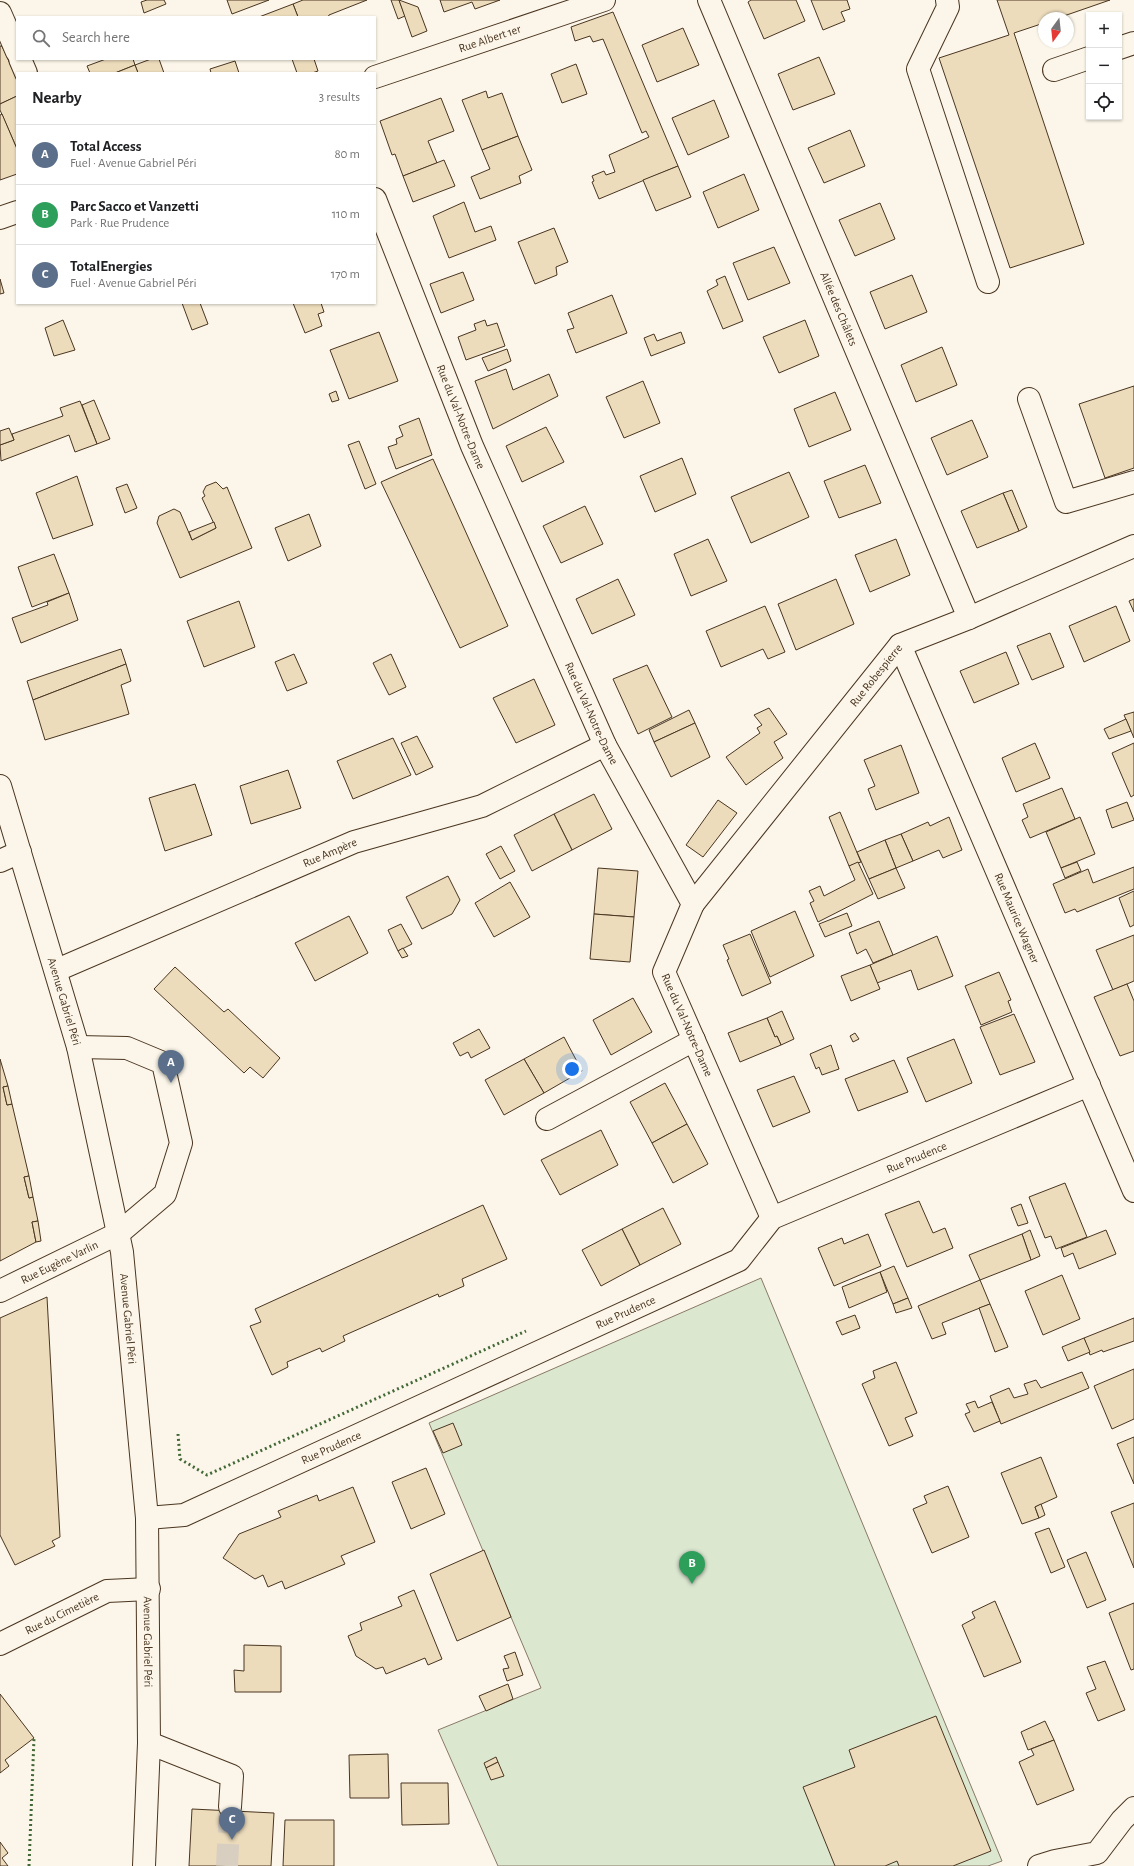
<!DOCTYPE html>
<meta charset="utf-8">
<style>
:root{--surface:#fff;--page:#f2f2f2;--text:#202124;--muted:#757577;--line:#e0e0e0;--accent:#111827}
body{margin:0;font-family:"Alegreya Sans",sans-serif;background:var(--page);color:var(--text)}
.controls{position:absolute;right:12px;top:12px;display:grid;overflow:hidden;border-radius:0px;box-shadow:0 1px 3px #0004}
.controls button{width:36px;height:36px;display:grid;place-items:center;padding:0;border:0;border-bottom:1px solid var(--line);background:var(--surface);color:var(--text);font:20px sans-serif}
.compass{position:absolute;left:1038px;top:12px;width:36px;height:36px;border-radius:50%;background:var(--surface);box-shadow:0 1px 3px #0004;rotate:195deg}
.you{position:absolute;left:572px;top:1069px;width:14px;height:14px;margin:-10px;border:3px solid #fff;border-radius:50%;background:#1a73e8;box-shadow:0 0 0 6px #1a73e833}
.badge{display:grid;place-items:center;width:26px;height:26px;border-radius:50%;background:var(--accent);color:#fff;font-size:13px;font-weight:700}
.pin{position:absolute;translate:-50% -33px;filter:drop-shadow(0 1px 2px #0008)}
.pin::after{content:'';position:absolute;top:21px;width:14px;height:12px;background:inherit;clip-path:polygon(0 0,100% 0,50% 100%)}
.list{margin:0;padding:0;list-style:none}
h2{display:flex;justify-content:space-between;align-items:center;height:52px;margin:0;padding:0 16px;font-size:17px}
h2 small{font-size:13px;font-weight:400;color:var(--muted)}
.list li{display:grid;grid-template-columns:26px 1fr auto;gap:12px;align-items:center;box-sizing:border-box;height:60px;padding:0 16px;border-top:1px solid var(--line)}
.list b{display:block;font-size:15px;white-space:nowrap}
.list p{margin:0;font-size:13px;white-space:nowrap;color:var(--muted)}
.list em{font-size:13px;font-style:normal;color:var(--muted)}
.icon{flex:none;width:22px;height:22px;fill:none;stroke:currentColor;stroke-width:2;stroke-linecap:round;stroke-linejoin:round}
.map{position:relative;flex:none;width:1134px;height:1866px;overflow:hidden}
.search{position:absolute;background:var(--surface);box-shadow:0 1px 3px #0004;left:16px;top:16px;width:360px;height:44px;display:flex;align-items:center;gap:10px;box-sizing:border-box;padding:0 14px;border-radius:0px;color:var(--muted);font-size:15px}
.panel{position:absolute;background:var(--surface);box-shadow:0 1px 3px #0004;left:16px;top:72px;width:360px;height:232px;border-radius:0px}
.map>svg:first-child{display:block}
.green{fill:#dce7d0;stroke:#887966}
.building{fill:#ecdcbc;stroke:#4a3520}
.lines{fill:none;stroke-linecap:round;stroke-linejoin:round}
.minor-tunnel{stroke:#d8cfc1;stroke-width:22;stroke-dasharray:22 11;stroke-linecap:butt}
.minor-casing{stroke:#4a3520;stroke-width:24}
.major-casing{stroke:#4a3520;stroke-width:24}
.minor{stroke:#fbf6e9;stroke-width:22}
.major{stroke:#fbf6e9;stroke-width:22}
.hedge{stroke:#436837;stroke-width:3;stroke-dasharray:2 3;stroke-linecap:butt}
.labels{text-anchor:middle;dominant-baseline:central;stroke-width:3;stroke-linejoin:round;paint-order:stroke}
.street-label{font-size:12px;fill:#4a3520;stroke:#fbf6e9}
</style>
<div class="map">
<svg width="1134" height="1866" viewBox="0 0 1134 1866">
<rect width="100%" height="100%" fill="#fbf6e9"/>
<polygon class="green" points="761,1278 1002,1861 988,1866 498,1866 438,1730 541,1688 429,1423"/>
<g class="building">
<polygon points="147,0 164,0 166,4 144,13 141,2"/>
<polygon points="227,0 269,0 232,14"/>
<polygon points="303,0 367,0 329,15 328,17 298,17 293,4"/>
<polygon points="391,0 399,0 405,16 398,19"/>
<polygon points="399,0 418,7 427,31 412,37"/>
<polygon points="440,0 500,0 475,9 472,2 444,12"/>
<polygon points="751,0 796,0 805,21 764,39 748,2"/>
<polygon points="811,0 847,0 850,9 841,12 845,21 823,30"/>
<polygon points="997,0 1110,0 1058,18 1044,18 1044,23 1014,33 1084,244 1010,268 939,58 1009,35"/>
<polygon points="293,4 298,17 259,17"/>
<polygon points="613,12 678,166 599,199 592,182 594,181 592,176 604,171 606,175 615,172 609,155 649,137 646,131 642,133 603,39 593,42 590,36 575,41 571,27"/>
<polygon points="683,28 699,65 657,82 642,45"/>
<polygon points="0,46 2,46 17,79 17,96 0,104"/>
<polygon points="819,57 835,94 793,110 778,74"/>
<polygon points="106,59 133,59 135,65 115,73 90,73 87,66"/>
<polygon points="151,59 159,59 164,73 138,73 135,65"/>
<polygon points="292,59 314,59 318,71 312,73 297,73"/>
<polygon points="235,61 239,73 211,73 210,69"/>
<polygon points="576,64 587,94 562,103 551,74"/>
<polygon points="135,65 138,73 115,73"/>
<polygon points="486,91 488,98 502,93 518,136 482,150 462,100"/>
<polygon points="17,96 17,149 0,110 0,104"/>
<polygon points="441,98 454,131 428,141 437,163 403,176 395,154 392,155 380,121"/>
<polygon points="714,100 729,137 688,155 672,118"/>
<polygon points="2,114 17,149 17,174 0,180 0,115"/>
<polygon points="850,130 865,166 824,183 808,148"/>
<polygon points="518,136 532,170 519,176 521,183 480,199 471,177 490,169 482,150"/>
<polygon points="444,160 455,186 413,202 403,176"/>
<polygon points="678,166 691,197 656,211 643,180"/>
<polygon points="744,174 759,210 718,228 703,192"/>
<polygon points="464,202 475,232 491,226 496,240 449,258 433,216"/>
<polygon points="880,203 895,239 855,256 839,220"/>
<polygon points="554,228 568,262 556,267 557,275 535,284 518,242"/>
<polygon points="774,247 790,283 748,300 733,263"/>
<polygon points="463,272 474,300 441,313 430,284"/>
<polygon points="912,275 927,312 885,329 870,292"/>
<polygon points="725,276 743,321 723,329 707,291 718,285 716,280"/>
<polygon points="0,279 4,293 0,294"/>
<polygon points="612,295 627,333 576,353 567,330 574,328 568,313"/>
<polygon points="182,303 200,303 208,324 192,330"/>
<polygon points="293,303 321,303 324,312 318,314 322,326 305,333"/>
<polygon points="63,320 75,350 54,356 45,328"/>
<polygon points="485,320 487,326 497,323 505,346 466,360 458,337 476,330 474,324"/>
<polygon points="805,320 819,356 779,373 763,337"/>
<polygon points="379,332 398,381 349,399 330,350"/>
<polygon points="681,332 685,343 651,356 644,338 654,334 657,341"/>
<polygon points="942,347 957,385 916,402 901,365"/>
<polygon points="507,349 511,361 488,371 482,358"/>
<polygon points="506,369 513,390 549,374 558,396 493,429 475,381"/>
<polygon points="643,381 660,423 624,438 606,397"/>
<polygon points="1134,386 1134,468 1105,478 1079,404"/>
<polygon points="336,391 339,400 332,402 329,394"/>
<polygon points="835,392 851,430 809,447 794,409"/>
<polygon points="94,400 110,439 97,444 82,405"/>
<polygon points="80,401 97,444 75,452 69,435 1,461 0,445 14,440 12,434 63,416 60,408"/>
<polygon points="419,418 432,455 396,469 388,447 397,444 396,439 403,436 399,426"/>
<polygon points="972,420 988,457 947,475 931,438"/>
<polygon points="546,427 564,462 522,482 506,446"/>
<polygon points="9,428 14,440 0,445 0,431"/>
<polygon points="359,441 376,484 365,489 348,445"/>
<polygon points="682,458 696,494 655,512 640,476"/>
<polygon points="433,459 508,626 460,648 381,482"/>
<polygon points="865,465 881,503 839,518 824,481"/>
<polygon points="789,472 809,517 751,543 731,497"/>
<polygon points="77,476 93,525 53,539 36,493"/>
<polygon points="216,482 223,489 227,487 252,548 180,578 157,523 159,516 174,509 180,512 192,540 216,528 202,498 205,496 203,492 206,486"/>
<polygon points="127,484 137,508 125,513 116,488"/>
<polygon points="1012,490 1027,527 1019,531 1003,493"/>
<polygon points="1003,493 1019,531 977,548 961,511"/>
<polygon points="585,506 603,544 561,563 543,526"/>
<polygon points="309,514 321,546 288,561 275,528"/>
<polygon points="214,522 216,528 192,540 189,532"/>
<polygon points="708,539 727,581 691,596 674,554"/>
<polygon points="896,539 910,575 870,592 855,555"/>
<polygon points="54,554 69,593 32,607 18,567"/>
<polygon points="618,579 635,615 592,634 576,599"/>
<polygon points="836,579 854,624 796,650 778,604"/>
<polygon points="69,593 78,620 21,643 12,618 48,605 47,602"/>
<polygon points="1134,599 1134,612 1129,601"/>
<polygon points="239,601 255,647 204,667 187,621"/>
<polygon points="765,606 785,652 768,659 763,649 721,667 706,631"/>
<polygon points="1116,606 1130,641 1084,662 1069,626"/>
<polygon points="1050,633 1064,667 1032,680 1017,646"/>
<polygon points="121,649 126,664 33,700 27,681"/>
<polygon points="1006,652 1019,684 974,703 960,671"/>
<polygon points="294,654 307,683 287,691 275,662"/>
<polygon points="391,654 406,687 389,695 373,663"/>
<polygon points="126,664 131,681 121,685 129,714 45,740 33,700"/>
<polygon points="647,665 672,717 638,734 613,679"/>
<polygon points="534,679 555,725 516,743 493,698"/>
<polygon points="769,708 787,734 774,742 783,758 746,785 726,757 760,733 757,728 762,725 754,715"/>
<polygon points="689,710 695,723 654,742 649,730"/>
<polygon points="1134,712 1134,738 1124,715"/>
<polygon points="1126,719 1131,731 1109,739 1104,729"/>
<polygon points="695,723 710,757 671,777 654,742"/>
<polygon points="417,736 433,767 416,775 401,743"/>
<polygon points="393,738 411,775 353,799 337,761"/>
<polygon points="1035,743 1050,778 1016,792 1002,758"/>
<polygon points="1134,743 1134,795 1131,797 1112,753"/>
<polygon points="901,745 919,793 876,810 868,789 875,786 864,760"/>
<polygon points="288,770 301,808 251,824 240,786"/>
<polygon points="195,784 212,835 165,851 149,798"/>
<polygon points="1062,788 1075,819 1030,838 1022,820 1028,817 1023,804"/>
<polygon points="594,794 612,829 572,850 554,814"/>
<polygon points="718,800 737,813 703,857 686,845"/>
<polygon points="1127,802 1134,820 1112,828 1106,810"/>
<polygon points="840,812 861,862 849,866 829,817"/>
<polygon points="554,814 572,850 532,871 514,835"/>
<polygon points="949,817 962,850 943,858 939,850 913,861 901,834 928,822 930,826"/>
<polygon points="1080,817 1095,854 1061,868 1046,832"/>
<polygon points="901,834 913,861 896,868 885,840"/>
<polygon points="885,840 896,868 869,879 857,852"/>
<polygon points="501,846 515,871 500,879 486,854"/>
<polygon points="858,862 873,894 818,922 810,903 814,901 809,891 820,886 824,896 855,880 849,866"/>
<polygon points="1077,862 1081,871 1065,878 1061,868"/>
<polygon points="1134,867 1134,889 1077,912 1075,909 1065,913 1053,884 1088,869 1093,883"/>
<polygon points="598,868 638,871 634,917 594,914"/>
<polygon points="896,868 905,888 878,899 869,879"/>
<polygon points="448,876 460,900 452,914 422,929 406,897"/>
<polygon points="510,882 530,917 494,937 475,903"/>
<polygon points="1134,891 1134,925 1130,927 1119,898"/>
<polygon points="795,911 814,956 770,977 751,931"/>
<polygon points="847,913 852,926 825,937 819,924"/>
<polygon points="594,914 634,917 630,962 590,959"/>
<polygon points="349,916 368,953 315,981 295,943"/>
<polygon points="879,921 893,955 873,963 866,949 857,954 849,933"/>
<polygon points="401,924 412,944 398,951 388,930"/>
<polygon points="750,934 771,983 742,996 727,960 729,959 723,945"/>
<polygon points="1134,935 1134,981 1113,990 1096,950"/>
<polygon points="937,936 953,976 918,990 911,970 877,983 870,965"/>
<polygon points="403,948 408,956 402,958 398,951"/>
<polygon points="870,965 880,989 851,1001 841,976"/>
<polygon points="175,967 224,1012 228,1009 280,1058 263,1078 250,1067 244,1073 154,989"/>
<polygon points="999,972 1011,1000 1008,1001 1012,1012 981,1025 965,986"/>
<polygon points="1127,984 1134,1001 1134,1051 1120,1056 1094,997"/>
<polygon points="633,998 652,1032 611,1055 593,1020"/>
<polygon points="782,1011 794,1039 781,1045 777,1036 775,1037 767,1018"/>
<polygon points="1014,1014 1035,1062 1000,1075 980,1027"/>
<polygon points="767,1018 775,1037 777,1036 781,1045 740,1062 728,1033"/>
<polygon points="479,1029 490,1048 471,1058 468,1052 460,1056 453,1043"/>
<polygon points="855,1033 859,1039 853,1042 850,1036"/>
<polygon points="564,1037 582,1071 544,1093 524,1059"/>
<polygon points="954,1039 972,1083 926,1102 907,1058"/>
<polygon points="831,1045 839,1069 822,1075 819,1067 816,1069 810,1054"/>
<polygon points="0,1059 8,1086 3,1087 7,1105 12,1104 29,1176 24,1177 29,1198 33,1197 38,1221 32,1222 36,1242 0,1261"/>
<polygon points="524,1059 544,1093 504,1115 485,1080"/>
<polygon points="894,1060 908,1092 858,1111 845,1079"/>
<polygon points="794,1076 810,1112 773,1127 757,1090"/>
<polygon points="665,1083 687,1124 652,1143 630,1102"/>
<polygon points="8,1086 12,1104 7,1105 3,1087"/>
<polygon points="687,1124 708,1164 673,1183 652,1143"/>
<polygon points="601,1130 618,1165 560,1195 541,1160"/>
<polygon points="29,1176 33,1197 29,1198 24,1177"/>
<polygon points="1065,1183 1087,1237 1056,1249 1051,1236 1045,1238 1029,1197"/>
<polygon points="919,1201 933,1233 945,1228 953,1248 907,1267 885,1214"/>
<polygon points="1021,1204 1028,1223 1018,1226 1011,1208"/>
<polygon points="483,1205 507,1259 462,1279 464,1286 439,1297 438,1294 343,1336 345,1341 322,1352 320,1348 287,1362 288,1367 272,1375 250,1326 261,1322 255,1309"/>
<polygon points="663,1208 681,1244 640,1265 622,1229"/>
<polygon points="38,1221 41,1241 36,1242 32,1222"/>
<polygon points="622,1229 640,1265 601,1286 582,1250"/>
<polygon points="1030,1230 1040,1256 1031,1260 1022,1234"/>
<polygon points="1106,1230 1116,1254 1079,1269 1073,1253 1064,1257 1061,1248"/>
<polygon points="868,1234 881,1266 834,1286 818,1248 842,1238 844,1244"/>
<polygon points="1022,1234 1031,1260 980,1280 969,1255"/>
<polygon points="894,1266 908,1298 893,1304 880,1272"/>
<polygon points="880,1272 887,1292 849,1308 842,1287"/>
<polygon points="1062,1275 1080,1319 1043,1335 1025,1291"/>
<polygon points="980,1280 990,1304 942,1323 946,1334 932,1339 918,1306"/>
<polygon points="47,1297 60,1537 52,1541 55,1546 15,1565 0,1535 0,1318"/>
<polygon points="908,1298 912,1308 896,1313 893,1304"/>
<polygon points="990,1304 1008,1347 995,1352 979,1308"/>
<polygon points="855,1315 860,1328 842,1335 836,1322"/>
<polygon points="1134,1318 1134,1341 1103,1352 1102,1350 1090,1355 1084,1338"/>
<polygon points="1084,1338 1090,1352 1068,1361 1062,1347"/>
<polygon points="896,1362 917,1413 905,1418 913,1436 889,1446 862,1384 875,1378 873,1371"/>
<polygon points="1134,1369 1134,1419 1112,1429 1094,1386"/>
<polygon points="1082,1372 1089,1388 1001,1424 990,1396 1009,1388 1014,1398 1028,1394 1024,1384 1036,1380 1041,1388"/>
<polygon points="975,1401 978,1408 992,1402 1000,1421 974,1432 965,1414 970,1412 966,1404"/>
<polygon points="453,1423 462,1445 443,1453 433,1431"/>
<polygon points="1134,1437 1134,1484 1117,1444"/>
<polygon points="1041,1457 1057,1497 1035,1507 1039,1518 1022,1524 1001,1473"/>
<polygon points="426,1468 445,1514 411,1529 392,1482"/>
<polygon points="948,1486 969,1537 932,1553 913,1509 927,1503 924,1496"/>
<polygon points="353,1487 375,1542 341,1556 345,1564 285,1589 282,1581 268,1587 263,1575 255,1579 223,1558 239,1534 281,1517 278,1511 317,1495 319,1501"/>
<polygon points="1134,1503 1134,1568 1111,1512"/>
<polygon points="1041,1504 1045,1515 1039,1518 1035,1507"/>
<polygon points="1049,1528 1065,1567 1051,1573 1035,1533"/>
<polygon points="484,1550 511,1617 457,1641 430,1574"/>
<polygon points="1086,1552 1106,1600 1087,1608 1067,1560"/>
<polygon points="414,1590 442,1659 428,1665 425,1658 386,1674 383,1667 376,1669 356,1656 348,1636 362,1630 360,1623 402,1606 398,1597"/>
<polygon points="995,1601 1021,1662 984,1677 962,1625 975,1618 972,1612"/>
<polygon points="1134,1603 1134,1669 1131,1670 1109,1613"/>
<polygon points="244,1645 281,1646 281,1692 235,1692 234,1670 244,1671"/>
<polygon points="515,1652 523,1675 507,1681 503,1669 509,1668 504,1656"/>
<polygon points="1105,1661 1125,1710 1098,1721 1086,1693 1096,1689 1087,1667"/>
<polygon points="508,1684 513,1699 486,1711 479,1696"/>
<polygon points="0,1694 34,1738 5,1760 9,1766 0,1773"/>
<polygon points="936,1716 991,1851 953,1866 899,1866 897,1861 885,1866 835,1866 803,1787 855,1767 849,1750"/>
<polygon points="1045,1721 1054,1740 1028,1750 1021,1732"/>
<polygon points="1054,1740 1074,1790 1037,1805 1019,1762 1034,1755 1031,1749"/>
<polygon points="388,1754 389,1798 350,1798 349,1755"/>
<polygon points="496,1757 498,1762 486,1768 484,1763"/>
<polygon points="498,1762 504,1776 491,1780 486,1768"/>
<polygon points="401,1783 448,1783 449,1824 402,1825"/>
<polygon points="192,1809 274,1813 271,1866 189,1866"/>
<polygon points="285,1820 334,1820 334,1866 283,1866"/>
<polygon points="0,1842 8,1853 2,1858 8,1866 0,1866"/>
</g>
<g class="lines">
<polyline class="minor-tunnel" points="227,1866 230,1807"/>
<defs>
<g id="minor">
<path id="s1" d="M709 0 969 618"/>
<polyline points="947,0 948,7 918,69 988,282"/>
<polyline points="0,13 17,52"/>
<polyline points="1119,48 1134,43"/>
<polyline points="20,59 26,73"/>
<polyline points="1054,70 1089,58"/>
<path id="s2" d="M375 77 604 0"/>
<path id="s3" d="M375 199 472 446 605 745 693 904 664 972 772 1218"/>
<polyline points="0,218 17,212"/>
<polyline points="1029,399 1066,502 1134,482"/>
<path id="s4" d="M900 645 1134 1191"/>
<polyline points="0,861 20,852"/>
<path id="s5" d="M693 904 900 645 969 618 1134 546"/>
<path id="s6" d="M57 970 354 842 482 806 605 745"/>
<polyline points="547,1119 694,1040"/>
<path id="s7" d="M0 1291 119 1233 165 1194 181 1143 163 1063 127 1048 78 1047"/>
<path id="s8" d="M147 1518 184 1515 739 1260 772 1218 1089 1085"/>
<path id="s9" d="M0 1644 107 1591 149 1589"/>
<polyline points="149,1743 232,1776 230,1807"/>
<polyline points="1039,1866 1055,1861 1097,1853 1122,1820 1134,1808"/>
</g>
<g id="major">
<path id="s10" d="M0 786 78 1047 122 1252 147 1518 149 1743 144 1866"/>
</g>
</defs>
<use href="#minor" class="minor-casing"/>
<use href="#major" class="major-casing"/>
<use href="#minor" class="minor"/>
<use href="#major" class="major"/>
<g class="hedge">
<polyline points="178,1434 180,1459 207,1475 526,1331"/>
<polyline points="29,1866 34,1738"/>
</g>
</g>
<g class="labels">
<g class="street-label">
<text stroke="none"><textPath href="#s2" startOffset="121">Rue Albert 1er</textPath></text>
<text stroke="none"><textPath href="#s1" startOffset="335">Allée des Châlets</textPath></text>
<text stroke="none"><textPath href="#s3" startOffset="234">Rue du Val-Notre-Dame</textPath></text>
<text stroke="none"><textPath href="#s5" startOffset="293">Rue Robespierre</textPath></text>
<text stroke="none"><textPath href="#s3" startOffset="558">Rue du Val-Notre-Dame</textPath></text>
<text stroke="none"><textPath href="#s6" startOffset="297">Rue Ampère</textPath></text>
<text stroke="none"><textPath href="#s4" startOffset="297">Rue Maurice Wagner</textPath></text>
<text stroke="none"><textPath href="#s10" startOffset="225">Avenue Gabriel Péri</textPath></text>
<text stroke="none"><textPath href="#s3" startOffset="906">Rue du Val-Notre-Dame</textPath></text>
<text stroke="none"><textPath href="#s8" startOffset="858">Rue Prudence</textPath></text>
<text stroke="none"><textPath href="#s7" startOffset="66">Rue Eugène Varlin</textPath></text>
<text stroke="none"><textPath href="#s8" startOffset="523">Rue Prudence</textPath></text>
<text stroke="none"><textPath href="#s10" startOffset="549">Avenue Gabriel Péri</textPath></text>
<text stroke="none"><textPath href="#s8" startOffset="199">Rue Prudence</textPath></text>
<text stroke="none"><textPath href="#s9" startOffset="69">Rue du Cimetière</textPath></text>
<text stroke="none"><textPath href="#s10" startOffset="873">Avenue Gabriel Péri</textPath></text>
</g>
</g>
</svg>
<div class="controls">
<button>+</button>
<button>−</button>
<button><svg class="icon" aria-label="locate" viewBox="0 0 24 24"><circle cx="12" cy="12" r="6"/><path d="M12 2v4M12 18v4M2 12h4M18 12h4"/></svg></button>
</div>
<svg class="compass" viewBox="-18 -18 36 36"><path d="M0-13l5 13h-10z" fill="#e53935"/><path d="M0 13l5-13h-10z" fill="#757577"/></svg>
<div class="you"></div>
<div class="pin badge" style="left:171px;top:1083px;background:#5c6f8a">A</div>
<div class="pin badge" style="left:692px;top:1584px;background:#2e9e5b">B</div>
<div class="pin badge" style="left:232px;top:1840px;background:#5c6f8a">C</div>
<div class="search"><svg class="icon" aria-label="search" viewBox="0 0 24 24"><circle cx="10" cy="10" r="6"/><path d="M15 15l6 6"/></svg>Search here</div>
<section class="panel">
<h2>Nearby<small>3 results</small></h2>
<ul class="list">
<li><span class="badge" style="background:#5c6f8a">A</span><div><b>Total Access</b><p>Fuel · Avenue Gabriel Péri</p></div><em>80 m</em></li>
<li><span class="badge" style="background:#2e9e5b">B</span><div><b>Parc Sacco et Vanzetti</b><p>Park · Rue Prudence</p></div><em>110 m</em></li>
<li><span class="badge" style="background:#5c6f8a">C</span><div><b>TotalEnergies</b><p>Fuel · Avenue Gabriel Péri</p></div><em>170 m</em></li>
</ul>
</section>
</div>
